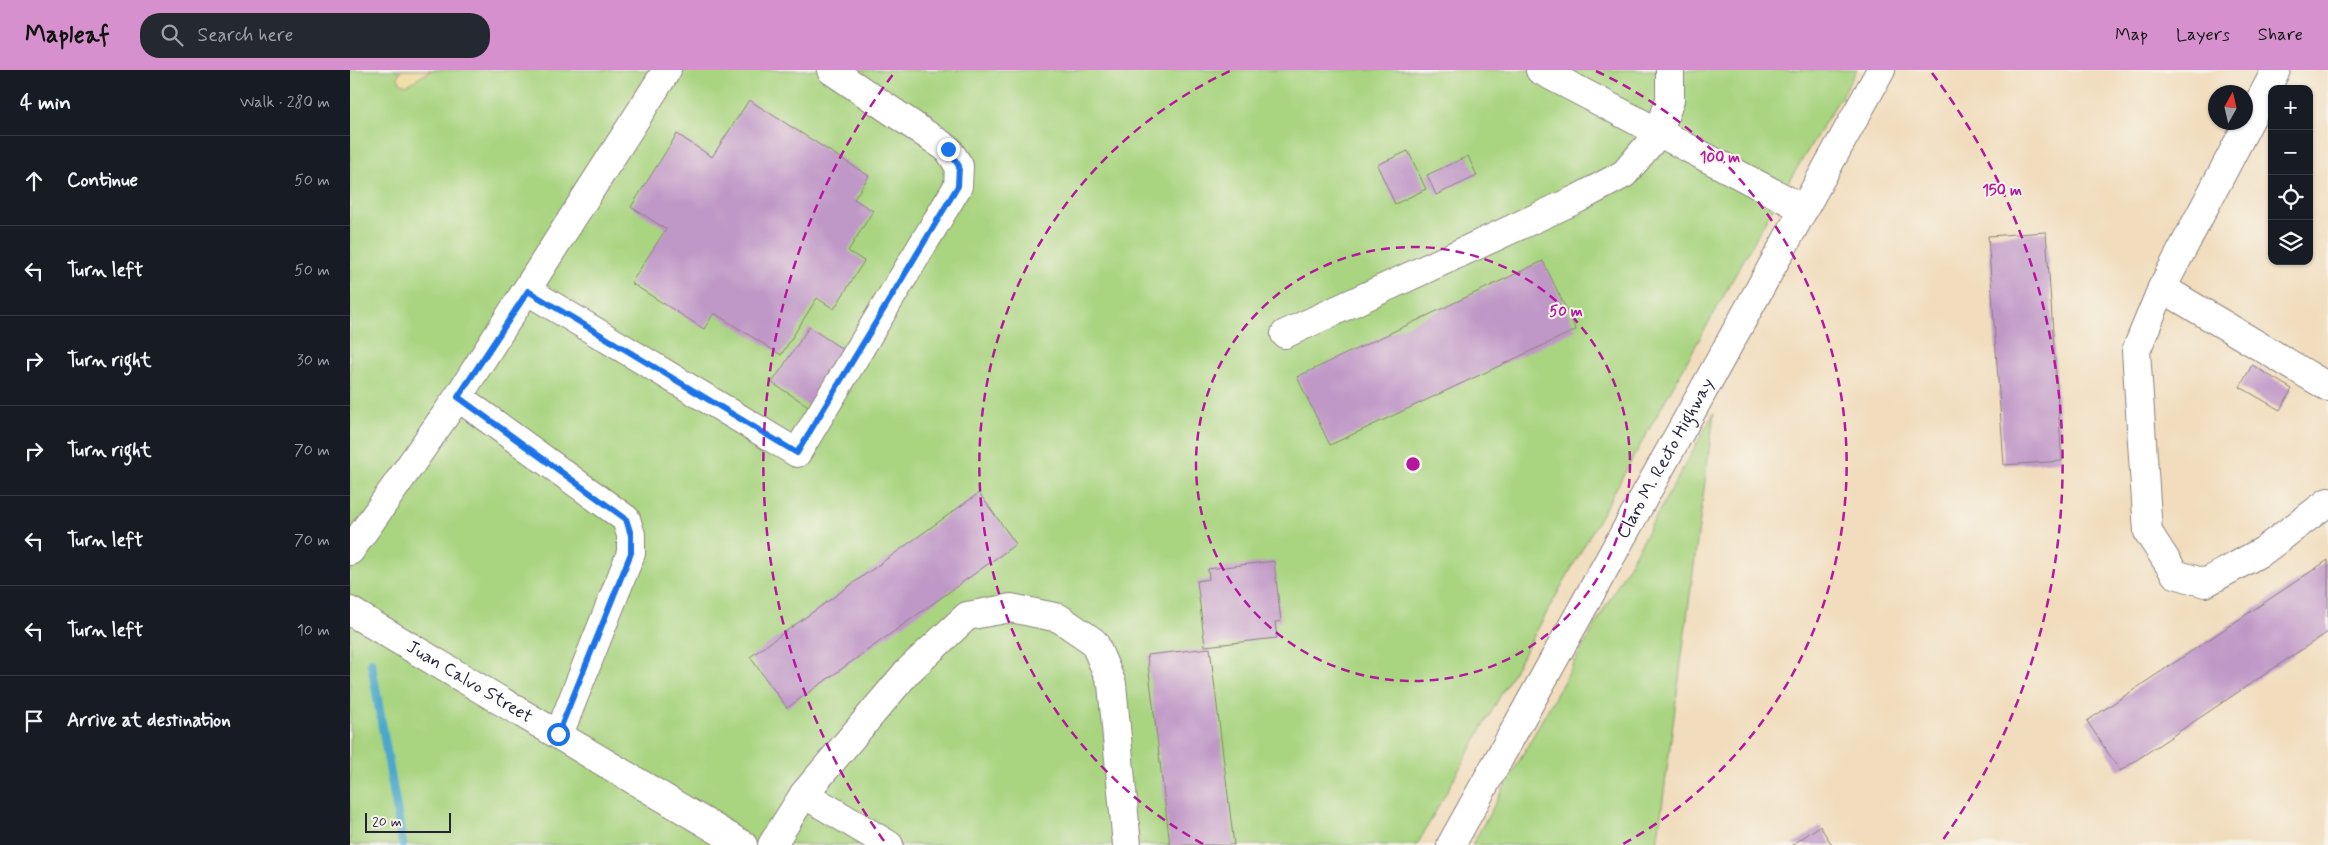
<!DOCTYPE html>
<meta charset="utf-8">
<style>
:root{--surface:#171b24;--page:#242831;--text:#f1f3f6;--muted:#9ea1a6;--line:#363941;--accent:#d690ce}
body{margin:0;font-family:Mynerve,sans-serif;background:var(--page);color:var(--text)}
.controls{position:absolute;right:15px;top:15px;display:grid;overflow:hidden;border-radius:10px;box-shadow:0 1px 4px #0004}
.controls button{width:45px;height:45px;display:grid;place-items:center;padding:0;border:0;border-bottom:1px solid var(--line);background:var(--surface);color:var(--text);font:25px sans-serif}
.compass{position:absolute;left:1858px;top:15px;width:45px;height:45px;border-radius:50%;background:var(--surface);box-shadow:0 1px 4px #0004;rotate:8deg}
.scale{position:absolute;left:15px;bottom:12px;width:86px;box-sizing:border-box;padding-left:5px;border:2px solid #22223b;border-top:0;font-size:14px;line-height:18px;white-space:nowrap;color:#22223b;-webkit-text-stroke:4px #f7f3e8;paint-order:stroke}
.stop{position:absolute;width:15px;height:15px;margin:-11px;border:4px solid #1a73e8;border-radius:50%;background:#fff}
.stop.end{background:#1a73e8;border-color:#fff;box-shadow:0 1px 5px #0008}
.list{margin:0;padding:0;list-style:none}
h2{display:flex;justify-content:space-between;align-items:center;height:65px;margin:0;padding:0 20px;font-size:21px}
h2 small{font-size:16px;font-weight:400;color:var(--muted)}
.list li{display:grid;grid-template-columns:32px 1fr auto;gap:15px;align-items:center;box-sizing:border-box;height:90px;padding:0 20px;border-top:1px solid var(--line)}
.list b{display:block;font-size:19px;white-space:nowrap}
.list em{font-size:16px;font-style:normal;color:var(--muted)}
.icon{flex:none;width:28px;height:28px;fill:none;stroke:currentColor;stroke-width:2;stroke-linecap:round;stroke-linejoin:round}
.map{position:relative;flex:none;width:1978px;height:775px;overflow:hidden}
header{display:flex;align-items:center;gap:30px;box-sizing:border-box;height:70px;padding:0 25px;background:var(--accent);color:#111}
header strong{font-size:24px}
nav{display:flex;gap:28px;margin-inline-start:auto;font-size:18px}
.search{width:350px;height:45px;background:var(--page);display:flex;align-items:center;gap:12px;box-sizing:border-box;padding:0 18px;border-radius:20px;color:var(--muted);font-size:19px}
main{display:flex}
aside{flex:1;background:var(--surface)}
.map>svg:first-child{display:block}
.green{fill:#a9d480;stroke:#667b5e}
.sand{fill:#eeda9e;stroke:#887e6c}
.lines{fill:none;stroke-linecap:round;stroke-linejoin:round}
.stream{stroke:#4ba8ca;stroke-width:9}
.building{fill:#c098c7}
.minor-casing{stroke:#8a807c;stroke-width:30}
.major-casing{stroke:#8a807c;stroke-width:30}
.minor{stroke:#fff;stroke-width:28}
.major{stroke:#fff;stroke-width:28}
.route{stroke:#1a73e8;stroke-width:6}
.ring{fill:none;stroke:#b5179e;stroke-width:2.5;stroke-dasharray:9 6}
.labels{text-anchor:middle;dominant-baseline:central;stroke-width:4;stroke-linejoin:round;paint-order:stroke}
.street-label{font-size:18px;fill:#22223b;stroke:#f7f3e8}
.centre{fill:#b5179e;stroke:#f7f3e8;stroke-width:2.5}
.ring-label{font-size:15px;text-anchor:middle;font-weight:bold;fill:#b5179e;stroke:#f7f3e8;stroke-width:4;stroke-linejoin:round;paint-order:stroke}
</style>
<header>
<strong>Mapleaf</strong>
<div class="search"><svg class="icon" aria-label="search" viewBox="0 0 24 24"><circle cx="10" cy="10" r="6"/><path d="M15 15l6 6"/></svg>Search here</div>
<nav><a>Map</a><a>Layers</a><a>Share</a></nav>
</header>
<main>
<aside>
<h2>4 min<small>Walk · 280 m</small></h2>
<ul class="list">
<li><svg class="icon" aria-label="ahead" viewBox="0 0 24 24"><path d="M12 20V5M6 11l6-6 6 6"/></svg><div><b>Continue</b></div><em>50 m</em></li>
<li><svg class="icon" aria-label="left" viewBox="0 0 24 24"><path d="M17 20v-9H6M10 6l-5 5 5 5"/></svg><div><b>Turn left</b></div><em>50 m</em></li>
<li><svg class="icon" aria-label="right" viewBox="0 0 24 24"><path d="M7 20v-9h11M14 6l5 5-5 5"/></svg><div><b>Turn right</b></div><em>30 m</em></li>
<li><svg class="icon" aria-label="right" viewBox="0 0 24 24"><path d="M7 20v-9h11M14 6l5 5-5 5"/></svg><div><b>Turn right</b></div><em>70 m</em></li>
<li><svg class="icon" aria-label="left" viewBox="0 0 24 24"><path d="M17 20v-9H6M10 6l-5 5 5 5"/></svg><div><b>Turn left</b></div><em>70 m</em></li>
<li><svg class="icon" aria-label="left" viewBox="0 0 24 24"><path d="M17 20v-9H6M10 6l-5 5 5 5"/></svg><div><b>Turn left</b></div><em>10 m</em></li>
<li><svg class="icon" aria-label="arrive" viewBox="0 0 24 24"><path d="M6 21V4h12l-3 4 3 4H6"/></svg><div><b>Arrive at destination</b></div></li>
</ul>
</aside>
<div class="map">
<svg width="1978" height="775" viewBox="0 0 1978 775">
<rect width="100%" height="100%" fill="#f7f3e8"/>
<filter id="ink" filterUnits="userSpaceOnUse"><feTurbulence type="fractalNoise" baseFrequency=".02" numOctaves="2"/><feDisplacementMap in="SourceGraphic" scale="10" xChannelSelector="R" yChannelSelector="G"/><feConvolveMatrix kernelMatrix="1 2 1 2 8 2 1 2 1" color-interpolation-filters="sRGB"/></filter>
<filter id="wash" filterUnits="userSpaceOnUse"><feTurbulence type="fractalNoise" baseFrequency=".0096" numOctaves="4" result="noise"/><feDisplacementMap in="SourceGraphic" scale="20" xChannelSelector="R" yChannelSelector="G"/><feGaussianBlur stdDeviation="1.12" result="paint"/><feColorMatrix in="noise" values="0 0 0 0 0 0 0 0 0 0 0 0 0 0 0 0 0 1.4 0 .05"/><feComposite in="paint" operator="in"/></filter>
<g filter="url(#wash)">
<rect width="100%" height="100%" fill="#f1ddbd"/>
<g class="green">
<polygon points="0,0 1507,0 1422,139 1067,775 0,775"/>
<polygon points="1364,343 1307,775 1122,775"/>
</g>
<polygon class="sand" points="51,0 82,0 57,15 51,13 47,7"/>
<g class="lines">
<polyline class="stream" points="21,592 53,775"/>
</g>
<g id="blocks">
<g class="building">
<polygon points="399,30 519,106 504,129 523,141 498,181 514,191 484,239 467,228 431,285 364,243 354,259 281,213 316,159 281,137 327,64 362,87"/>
<polygon points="1058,81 1076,119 1045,134 1027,95"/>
<polygon points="1118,86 1127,106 1086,125 1077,105"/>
<polygon points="1696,162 1712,391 1654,395 1638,166"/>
<polygon points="1193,191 1226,260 980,375 947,307"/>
<polygon points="459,257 497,282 460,337 422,313"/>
<polygon points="1902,295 1942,319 1930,340 1890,317"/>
<polygon points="629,423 666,474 437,638 400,587"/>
<polygon points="1978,490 1978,562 1770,701 1737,651"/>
<polygon points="924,491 931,551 925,552 927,568 855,576 847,511 859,509 858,499"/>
<polygon points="860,578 884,775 820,775 797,585"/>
<polygon points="1470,756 1482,775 1442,775"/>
</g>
</g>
</g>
<g filter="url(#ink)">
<use href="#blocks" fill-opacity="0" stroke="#8a807c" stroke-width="1"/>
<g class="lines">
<defs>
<g id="minor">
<polyline points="1190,0 1454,139"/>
<polyline points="1926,0 1812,218 1786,281 1798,462 1825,504 1855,513 1913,481 1978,432"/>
<polyline points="1812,218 1978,317"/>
<polyline points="178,221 447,383 608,116 609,96 598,79 481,0"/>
<polyline points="935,264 1229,128 1274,104 1308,64 1320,30 1320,0"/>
<polyline points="108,327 276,449 281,465 281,483 209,664"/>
<polyline points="0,481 108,327 317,0"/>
<path id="s1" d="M0 541 393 775"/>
<polyline points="454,724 539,775"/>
<polyline points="422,775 454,724 557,602 617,546 661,538 709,548 744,572 762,614 777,775"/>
</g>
<g id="major">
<path id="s2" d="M1101 775 1531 0"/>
</g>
</defs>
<use href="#minor" class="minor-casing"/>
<use href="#major" class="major-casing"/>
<use href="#minor" class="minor"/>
<use href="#major" class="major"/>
</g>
</g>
<g class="lines" filter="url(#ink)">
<polyline class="route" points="208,664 281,483 281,465 276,449 108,327 178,221 447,383 608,116 609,96 598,79"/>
</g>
<g class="ring">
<circle cx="1063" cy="394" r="217"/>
<path d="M853 774A434 434 0 0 1 880 1M1246 1A434 434 0 0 1 1273 774"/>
<path d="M534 771A650 650 0 0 1 544 3M1582 3A650 650 0 0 1 1592 771"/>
</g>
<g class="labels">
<g class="street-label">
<text stroke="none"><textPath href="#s2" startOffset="442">Claro M. Recto Highway</textPath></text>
<text stroke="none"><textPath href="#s1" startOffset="139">Juan Calvo Street</textPath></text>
</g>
</g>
<circle cx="1063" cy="394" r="8" class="centre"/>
<g class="ring-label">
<text x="1370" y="92">100 m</text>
<text x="1652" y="125">150 m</text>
<text x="1216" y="246">50 m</text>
</g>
</svg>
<div class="controls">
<button>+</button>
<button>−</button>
<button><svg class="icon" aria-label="locate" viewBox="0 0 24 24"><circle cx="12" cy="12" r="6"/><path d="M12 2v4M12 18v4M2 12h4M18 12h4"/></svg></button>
<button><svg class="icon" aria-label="layers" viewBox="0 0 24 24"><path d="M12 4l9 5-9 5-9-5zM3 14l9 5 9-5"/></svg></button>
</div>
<svg class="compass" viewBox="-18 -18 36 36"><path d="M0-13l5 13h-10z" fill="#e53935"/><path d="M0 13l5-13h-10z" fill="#9ea1a6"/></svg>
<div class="scale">20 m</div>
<div class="stop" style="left:208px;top:664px"></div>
<div class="stop end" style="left:598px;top:79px"></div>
</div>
</main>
